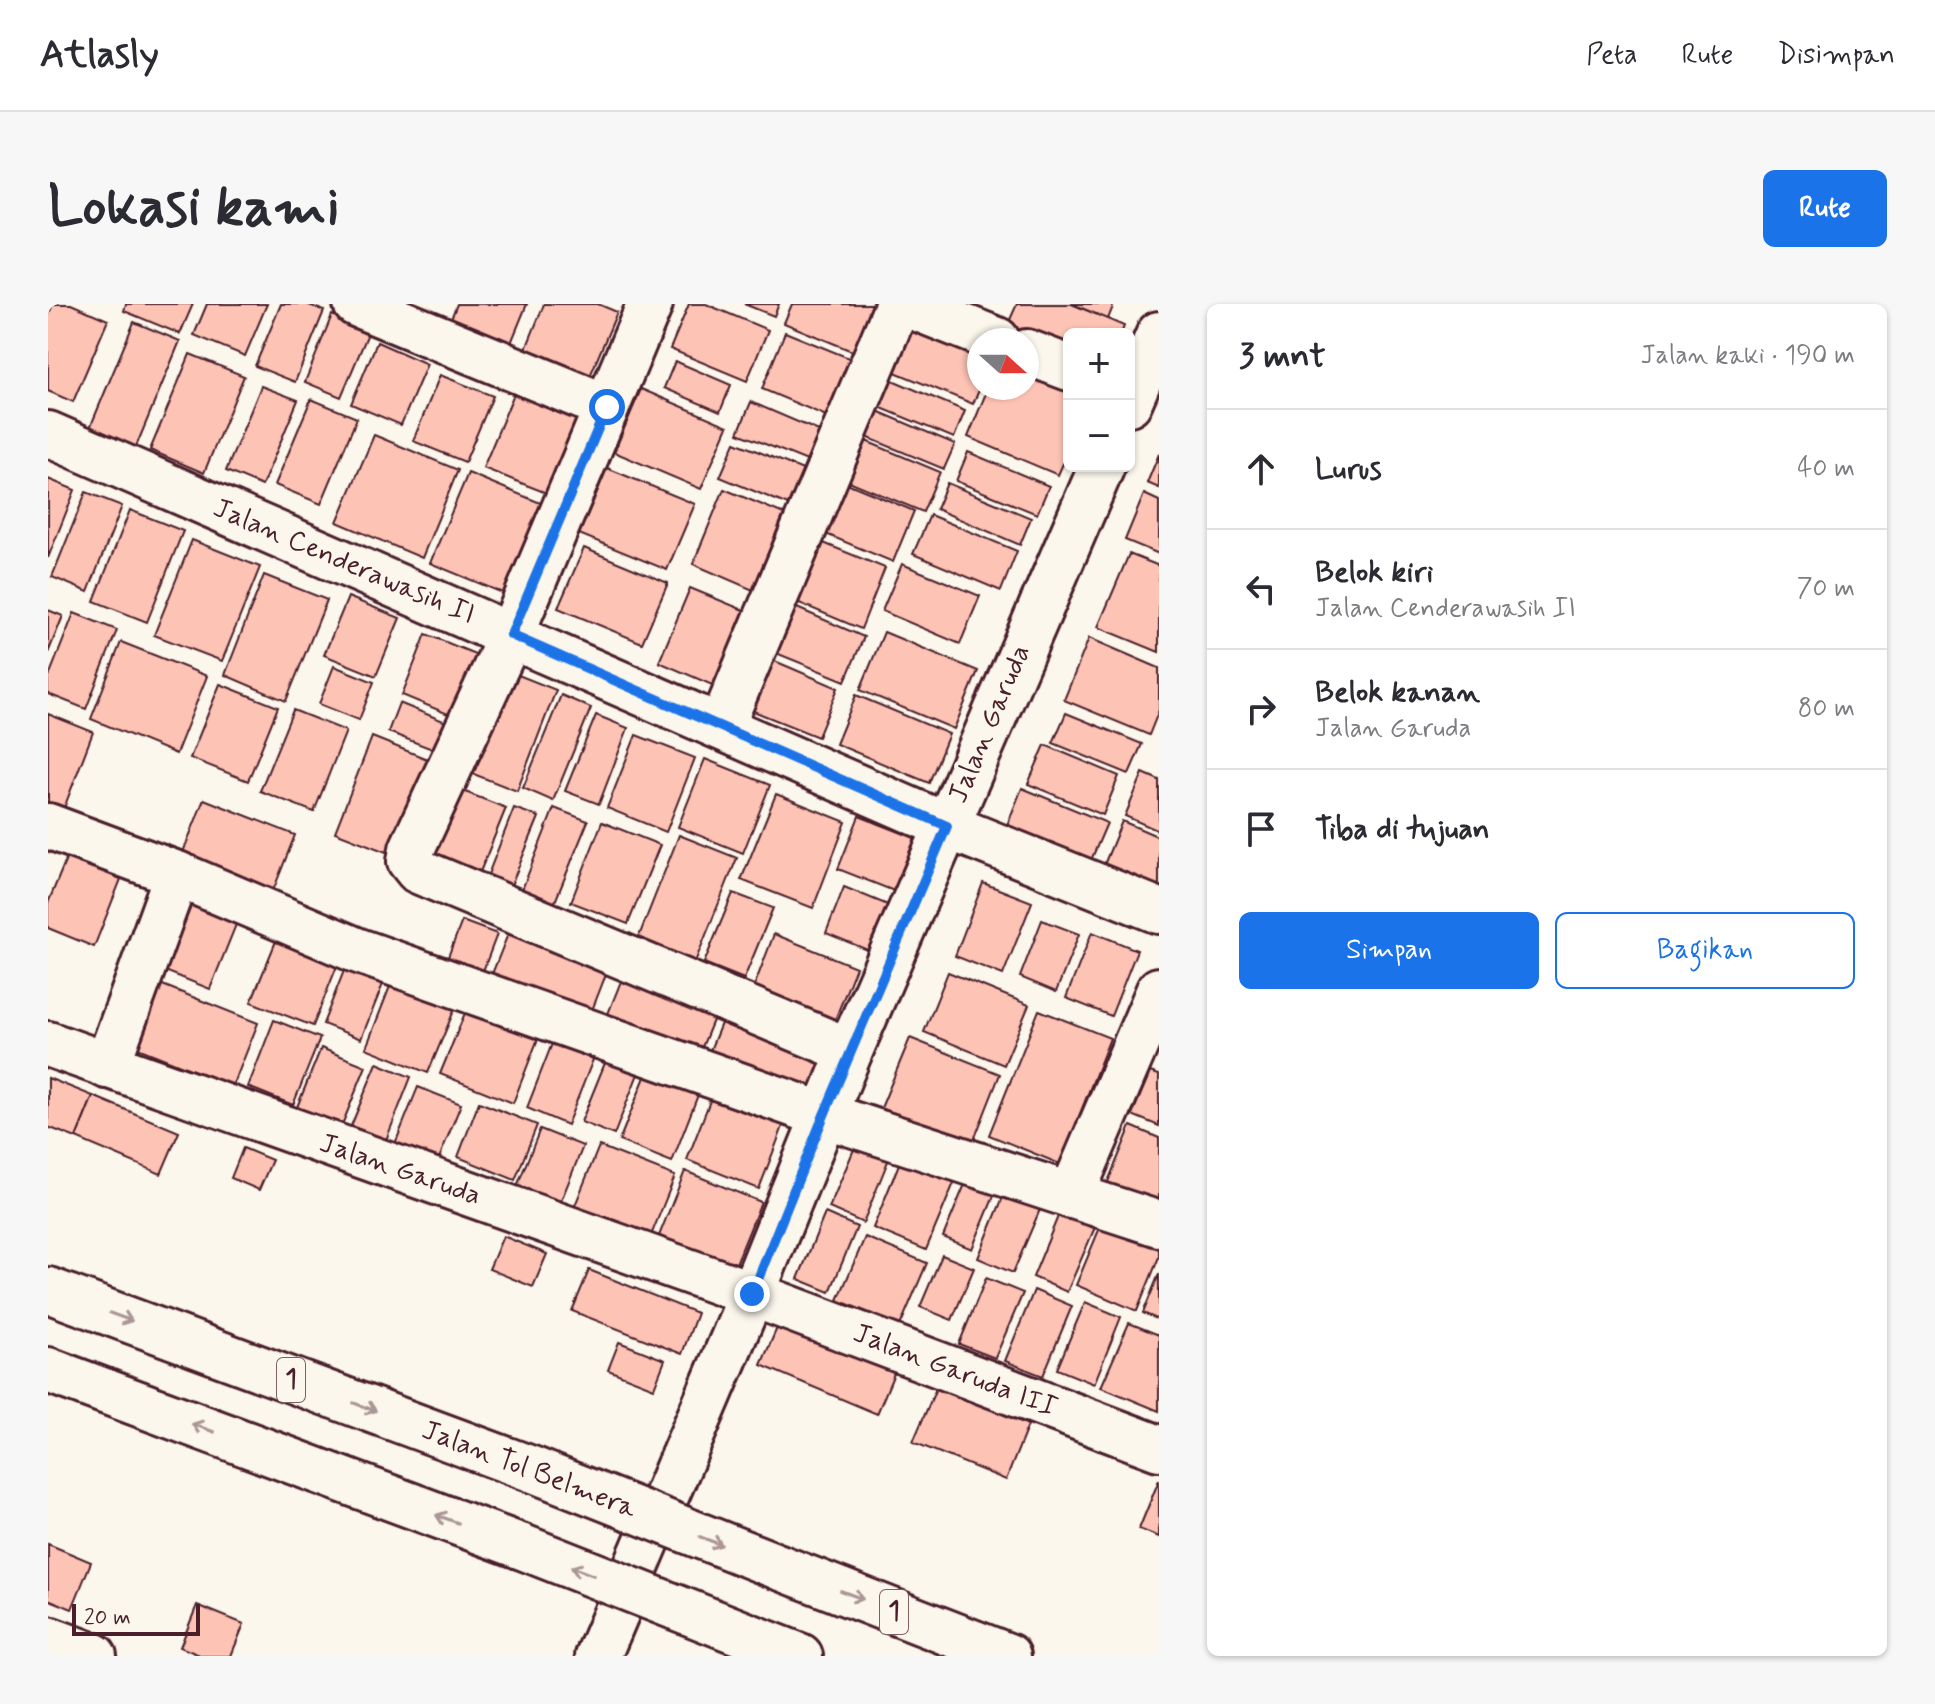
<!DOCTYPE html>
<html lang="id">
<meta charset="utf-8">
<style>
:root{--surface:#fff;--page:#f7f7f7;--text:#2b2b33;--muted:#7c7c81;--line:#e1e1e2;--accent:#1a73e8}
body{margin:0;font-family:Mynerve,sans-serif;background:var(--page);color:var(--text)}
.controls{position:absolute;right:24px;top:24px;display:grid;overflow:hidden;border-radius:12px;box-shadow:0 2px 6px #0004}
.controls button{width:72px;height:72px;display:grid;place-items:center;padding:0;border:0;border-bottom:2px solid var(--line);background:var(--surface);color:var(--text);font:40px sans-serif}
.compass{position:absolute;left:919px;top:24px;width:72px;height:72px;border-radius:50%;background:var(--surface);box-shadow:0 2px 6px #0004;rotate:111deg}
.scale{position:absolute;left:24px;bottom:20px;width:128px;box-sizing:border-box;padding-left:8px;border:4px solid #4a1f2b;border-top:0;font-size:22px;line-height:28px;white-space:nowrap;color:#4a1f2b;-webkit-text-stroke:6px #fbf7ec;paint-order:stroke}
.stop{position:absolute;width:24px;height:24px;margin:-18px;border:6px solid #1a73e8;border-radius:50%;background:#fff}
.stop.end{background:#1a73e8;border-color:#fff;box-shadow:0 2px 8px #0008}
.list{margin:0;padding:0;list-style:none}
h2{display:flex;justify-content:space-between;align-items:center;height:104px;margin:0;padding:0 32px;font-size:34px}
h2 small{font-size:26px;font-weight:400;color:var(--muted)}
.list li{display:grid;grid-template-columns:52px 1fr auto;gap:24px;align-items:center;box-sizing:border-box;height:120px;padding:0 32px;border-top:2px solid var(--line)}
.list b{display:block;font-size:30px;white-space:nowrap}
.list p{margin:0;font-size:26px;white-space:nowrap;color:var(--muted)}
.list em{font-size:26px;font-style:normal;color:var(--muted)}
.actions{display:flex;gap:16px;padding:24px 32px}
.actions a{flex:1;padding:18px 0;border:2px solid var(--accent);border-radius:12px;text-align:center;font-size:28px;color:var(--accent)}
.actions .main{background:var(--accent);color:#fff}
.icon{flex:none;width:44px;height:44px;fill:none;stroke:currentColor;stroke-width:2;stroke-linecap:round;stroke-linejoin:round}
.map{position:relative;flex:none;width:1111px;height:1352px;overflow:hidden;border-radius:12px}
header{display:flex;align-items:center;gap:48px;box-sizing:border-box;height:112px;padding:0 40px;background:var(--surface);border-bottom:2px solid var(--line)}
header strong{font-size:38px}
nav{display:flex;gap:44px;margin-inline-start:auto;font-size:28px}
.intro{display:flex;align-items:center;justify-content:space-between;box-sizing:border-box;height:192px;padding:0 48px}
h1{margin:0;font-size:56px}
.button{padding:20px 36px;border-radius:12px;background:var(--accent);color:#fff;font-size:28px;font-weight:700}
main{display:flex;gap:48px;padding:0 48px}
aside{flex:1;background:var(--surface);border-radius:12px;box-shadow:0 2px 6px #0004}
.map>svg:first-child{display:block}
.building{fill:#fdc3b4;stroke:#4a1f2b;stroke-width:2}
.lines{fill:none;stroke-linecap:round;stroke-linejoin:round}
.minor-casing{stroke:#4a1f2b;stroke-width:50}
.highway-casing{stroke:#4a1f2b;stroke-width:50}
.minor{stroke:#fbf7ec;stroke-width:44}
.highway{stroke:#fbf7ec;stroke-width:44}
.highway-bridge-casing{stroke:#4a1f2b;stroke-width:50;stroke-linecap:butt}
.highway-bridge{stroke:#fbf7ec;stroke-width:44}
.oneway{stroke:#ab9695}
.route{stroke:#1a73e8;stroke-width:10}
.labels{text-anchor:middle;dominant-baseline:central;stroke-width:8;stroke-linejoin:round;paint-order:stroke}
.shield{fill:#fbf7ec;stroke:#7f6065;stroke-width:2}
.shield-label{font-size:26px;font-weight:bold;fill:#4a1f2b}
.street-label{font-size:28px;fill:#4a1f2b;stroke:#fbf7ec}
</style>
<header>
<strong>Atlasly</strong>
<nav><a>Peta</a><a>Rute</a><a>Disimpan</a></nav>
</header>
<div class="intro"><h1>Lokasi kami</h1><a class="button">Rute</a></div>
<main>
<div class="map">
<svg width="1111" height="1352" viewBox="0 0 1111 1352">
<rect width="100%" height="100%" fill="#fbf7ec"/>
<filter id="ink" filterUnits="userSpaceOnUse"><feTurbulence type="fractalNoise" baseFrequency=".0125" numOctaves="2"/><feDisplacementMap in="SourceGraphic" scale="16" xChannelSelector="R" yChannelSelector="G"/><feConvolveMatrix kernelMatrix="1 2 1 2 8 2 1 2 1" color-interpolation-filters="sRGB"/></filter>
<g filter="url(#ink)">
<g class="building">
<polygon points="5,0 23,0 60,16 25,98 0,87 0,12"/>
<polygon points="78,0 145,0 132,30 76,7"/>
<polygon points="159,0 219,0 197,52 146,31"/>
<polygon points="233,0 259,0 276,7 247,78 207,62"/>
<polygon points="409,0 479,0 461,44 401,19"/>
<polygon points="496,0 550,0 569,8 540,77 476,50"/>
<polygon points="641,0 658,0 720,26 699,77 622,45"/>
<polygon points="696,0 731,0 726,12"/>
<polygon points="744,0 833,0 821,54 736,19"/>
<polygon points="969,0 1024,0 1076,22 1073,30 1021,30 1021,57 956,29"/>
<polygon points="1024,0 1066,0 1060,15"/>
<polygon points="284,11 321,27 293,93 257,78"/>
<polygon points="859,12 931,42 932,84 925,100 837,64"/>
<polygon points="86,18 132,37 85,150 39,131"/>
<polygon points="737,28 806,56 783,114 714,85"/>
<polygon points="329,38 379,60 353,121 303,100"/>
<polygon points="142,50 196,72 156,169 102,146"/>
<polygon points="627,57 683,81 672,108 616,84"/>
<polygon points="979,63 1021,81 1021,146 1010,171 920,133 940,84 979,84"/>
<polygon points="392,71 445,92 417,158 365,137"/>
<polygon points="842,75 917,107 906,134 831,103"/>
<polygon points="213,82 250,96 214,182 178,167"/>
<polygon points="593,85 680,122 653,185 566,148"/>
<polygon points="467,87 533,115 501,190 435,164"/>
<polygon points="263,95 309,114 273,200 227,181"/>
<polygon points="703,98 771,127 759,157 690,129"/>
<polygon points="815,101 907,140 896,165 804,127"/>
<polygon points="326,131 410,166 374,254 289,218"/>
<polygon points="813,135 892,168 875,208 796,175"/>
<polygon points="687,138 755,166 740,201 672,173"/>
<polygon points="920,148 1001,182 989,210 908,177"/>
<polygon points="1111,150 1111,184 1099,179"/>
<polygon points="559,164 647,200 619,266 531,230"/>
<polygon points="420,169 495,200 457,290 382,259"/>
<polygon points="0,175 27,186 0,254"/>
<polygon points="794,177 866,207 845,258 773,228"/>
<polygon points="899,179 983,214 972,241 888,205"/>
<polygon points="676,185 736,210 705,286 645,260"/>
<polygon points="38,188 74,202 40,288 4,273"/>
<polygon points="1096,190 1111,197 1111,250 1077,236"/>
<polygon points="82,206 135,227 99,318 46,297"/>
<polygon points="882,211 969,247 953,287 865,250"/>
<polygon points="144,236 212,263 174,357 106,331"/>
<polygon points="768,236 837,264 813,325 744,296"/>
<polygon points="536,244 620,279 594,339 510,304"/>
<polygon points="1081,250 1111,262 1111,348 1050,323"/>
<polygon points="854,260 932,292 912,340 834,307"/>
<polygon points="216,271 279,296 238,397 177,371"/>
<polygon points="642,284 710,312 678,387 611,358"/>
<polygon points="300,293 352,314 328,372 276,351"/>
<polygon points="742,301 816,333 797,377 723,347"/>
<polygon points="0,306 15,312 0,349"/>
<polygon points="26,309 69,326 38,405 0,390 0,375"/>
<polygon points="836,328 930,367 906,425 812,386"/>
<polygon points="378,330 437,354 412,415 354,391"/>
<polygon points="1041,334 1111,364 1111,406 1101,431 1016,396"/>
<polygon points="73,338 159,372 128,450 43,415"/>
<polygon points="715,352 790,384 770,433 693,402"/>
<polygon points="286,362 326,378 311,416 271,400"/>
<polygon points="450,363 508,386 469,487 410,464"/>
<polygon points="172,380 230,403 200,477 142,454"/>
<polygon points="513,391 543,404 505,497 475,484"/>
<polygon points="808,391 901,430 881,479 788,440"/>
<polygon points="351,399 403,420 392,448 340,428"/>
<polygon points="245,406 298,427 266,508 212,487"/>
<polygon points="1018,409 1094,440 1081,470 1005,439"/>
<polygon points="0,410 45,428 13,512 0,507"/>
<polygon points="548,411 580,424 551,500 517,487"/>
<polygon points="588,431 647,454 618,528 559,504"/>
<polygon points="324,433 392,460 356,555 287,528"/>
<polygon points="997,441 1071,472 1055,511 980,480"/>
<polygon points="657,455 722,481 695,549 630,523"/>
<polygon points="1095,469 1111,476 1111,527 1077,512"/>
<polygon points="402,482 458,504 430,573 374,551"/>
<polygon points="974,484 1059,519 1041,561 957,526"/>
<polygon points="728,490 798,518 765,604 693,576"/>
<polygon points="156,495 247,531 223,592 132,556"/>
<polygon points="466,504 491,513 457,596 434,586"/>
<polygon points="506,504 540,517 500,615 468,601"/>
<polygon points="811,512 867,534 846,587 790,565"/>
<polygon points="1074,517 1111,533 1111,592 1053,568"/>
<polygon points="554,518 612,541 580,620 523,598"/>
<polygon points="631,531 689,554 645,663 588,640"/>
<polygon points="19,553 73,575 46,643 0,624 0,599"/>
<polygon points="935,579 984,598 955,671 907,652"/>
<polygon points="796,583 840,601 822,647 778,629"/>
<polygon points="685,589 725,604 696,675 656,659"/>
<polygon points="146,595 191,613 162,685 117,667"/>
<polygon points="994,616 1031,630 1008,688 972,673"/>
<polygon points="414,617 449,630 435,667 400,653"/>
<polygon points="462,625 560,665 541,714 442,675"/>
<polygon points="1044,628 1089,646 1063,712 1018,694"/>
<polygon points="726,630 808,663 780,733 699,701"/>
<polygon points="230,632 291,657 265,722 203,698"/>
<polygon points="301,654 339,670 313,735 275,720"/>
<polygon points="577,667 670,704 650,753 558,715"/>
<polygon points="900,668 981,701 956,761 876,728"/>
<polygon points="346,672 410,697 380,769 318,744"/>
<polygon points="112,680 210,719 185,782 87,743"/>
<polygon points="419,704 491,732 465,799 392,770"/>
<polygon points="991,706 1062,734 1012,860 941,831"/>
<polygon points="676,712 776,752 758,796 658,756"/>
<polygon points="226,716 272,734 245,801 200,783"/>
<polygon points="507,732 548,748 519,821 479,804"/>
<polygon points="862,734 952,770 924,841 833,804"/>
<polygon points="273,744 318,762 294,821 249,803"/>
<polygon points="563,744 595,757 566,831 533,818"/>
<polygon points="329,759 363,773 338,836 303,822"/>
<polygon points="601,763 653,783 624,858 571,837"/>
<polygon points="1102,768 1111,771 1111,822 1084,811"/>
<polygon points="0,774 45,792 28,834 0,823"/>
<polygon points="370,783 413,800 390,857 347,840"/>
<polygon points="665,789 737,817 711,885 639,856"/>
<polygon points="45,792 131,828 113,870 28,834"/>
<polygon points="431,798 489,821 467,876 410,853"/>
<polygon points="1083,822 1111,834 1111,901 1059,880"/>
<polygon points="492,825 535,842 509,907 466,890"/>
<polygon points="809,838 842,852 815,919 781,904"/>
<polygon points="551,842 627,872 600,939 524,909"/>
<polygon points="195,844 224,856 211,886 183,874"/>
<polygon points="857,845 911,867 878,946 825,924"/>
<polygon points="637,867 713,898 683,972 607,942"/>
<polygon points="922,868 951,880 924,945 895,933"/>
<polygon points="960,881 996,896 965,969 930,954"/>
<polygon points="1015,900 1051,914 1019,988 985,973"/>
<polygon points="777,909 809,923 782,988 750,975"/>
<polygon points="1053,921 1111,945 1111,953 1089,1007 1028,981"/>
<polygon points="455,932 499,950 485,983 441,965"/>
<polygon points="817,933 879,959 852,1022 790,996"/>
<polygon points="894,951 926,964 904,1016 872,1003"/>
<polygon points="541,966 649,1009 634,1050 524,1007"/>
<polygon points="1111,970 1111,1016 1095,1009"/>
<polygon points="938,974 975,989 947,1054 911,1040"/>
<polygon points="986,986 1024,1002 995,1072 957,1057"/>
<polygon points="1037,998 1073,1013 1046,1080 1009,1065"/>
<polygon points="731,1019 847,1067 829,1110 713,1061"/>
<polygon points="1081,1019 1111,1031 1111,1107 1053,1083"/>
<polygon points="571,1038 617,1056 606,1084 560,1066"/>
<polygon points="889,1082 980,1121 958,1176 865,1138"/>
<polygon points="1111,1176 1111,1233 1091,1225"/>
<polygon points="0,1240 43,1258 24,1305 0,1295"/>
<polygon points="149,1301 196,1320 183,1352 154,1352 132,1343"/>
</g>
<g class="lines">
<defs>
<g id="minor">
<polyline points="308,0 559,103"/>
<polyline points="602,0 463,331 364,545 362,557 370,567 802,747"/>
<polyline points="858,0 949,36"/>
<polyline points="979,48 1021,64"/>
<polyline points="1081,99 1111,30"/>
<polyline points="0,130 899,522 1111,607"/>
<polyline points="673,423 850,0"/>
<polyline points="0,522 129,570 59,762"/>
<polyline points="129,570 308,646 776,811 1111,920"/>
<polyline points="0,740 704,990 1111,1144"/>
<polyline points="1023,892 1111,686"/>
<polyline points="0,1335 46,1352"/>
<polyline points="550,1352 704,990 802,747 1054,162"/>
</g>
<g id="highway">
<polyline points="0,986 486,1166"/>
<polyline points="0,1066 472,1242"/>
<polyline points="731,1263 960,1352"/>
<polyline points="711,1336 752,1352"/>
</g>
</defs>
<use href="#minor" class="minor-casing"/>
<use href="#highway" class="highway-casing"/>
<use href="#minor" class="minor"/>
<use href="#highway" class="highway"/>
<defs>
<g id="highway-bridge">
<polyline points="486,1166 731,1263"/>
<polyline points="472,1242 711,1336"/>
</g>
</defs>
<use href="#highway-bridge" class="highway-bridge-casing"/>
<use href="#highway-bridge" class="highway-bridge"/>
</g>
<defs><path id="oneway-shaft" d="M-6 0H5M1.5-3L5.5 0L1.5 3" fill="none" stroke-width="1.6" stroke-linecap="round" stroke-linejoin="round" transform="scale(2)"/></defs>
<g class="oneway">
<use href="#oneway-shaft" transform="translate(73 1013) rotate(20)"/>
<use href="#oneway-shaft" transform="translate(317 1103) rotate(20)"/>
<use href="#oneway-shaft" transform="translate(155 1124) rotate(-160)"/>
<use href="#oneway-shaft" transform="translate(399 1215) rotate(-160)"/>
<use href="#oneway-shaft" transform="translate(663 1237) rotate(21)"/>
<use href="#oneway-shaft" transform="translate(534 1267) rotate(-159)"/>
<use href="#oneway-shaft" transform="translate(804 1291) rotate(21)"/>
</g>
</g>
<g class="lines" filter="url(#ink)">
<polyline class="route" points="559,103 463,331 899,522 776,811 704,990"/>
</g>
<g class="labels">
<g class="shield">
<rect x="229" y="1054" width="28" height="44" rx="6"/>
<rect x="832" y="1286" width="28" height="44" rx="6"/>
</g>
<g class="shield-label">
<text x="243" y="1076">1</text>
<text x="846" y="1308">1</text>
</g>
<g class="street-label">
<text transform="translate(296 258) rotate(23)">Jalan Cenderawasih II</text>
<text transform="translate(942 420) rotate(-67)">Jalan Garuda</text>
<text transform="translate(352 866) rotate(19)">Jalan Garuda</text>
<text transform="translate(907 1067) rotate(21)">Jalan Garuda III</text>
<text transform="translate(481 1166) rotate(21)">Jalan Tol Belmera</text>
</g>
</g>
</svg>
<div class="controls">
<button>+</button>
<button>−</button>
</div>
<svg class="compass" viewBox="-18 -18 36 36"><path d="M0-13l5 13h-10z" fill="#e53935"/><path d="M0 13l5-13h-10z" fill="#7c7c81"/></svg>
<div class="scale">20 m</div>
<div class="stop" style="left:559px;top:103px"></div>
<div class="stop end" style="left:704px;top:990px"></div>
</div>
<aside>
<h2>3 mnt<small>Jalan kaki · 190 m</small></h2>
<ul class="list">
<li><svg class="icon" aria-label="ahead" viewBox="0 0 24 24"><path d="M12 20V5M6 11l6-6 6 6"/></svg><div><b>Lurus</b></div><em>40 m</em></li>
<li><svg class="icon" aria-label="left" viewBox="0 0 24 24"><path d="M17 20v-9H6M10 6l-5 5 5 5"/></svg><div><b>Belok kiri</b><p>Jalan Cenderawasih II</p></div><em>70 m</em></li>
<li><svg class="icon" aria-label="right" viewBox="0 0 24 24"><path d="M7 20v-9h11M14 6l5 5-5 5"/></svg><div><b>Belok kanan</b><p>Jalan Garuda</p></div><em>80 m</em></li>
<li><svg class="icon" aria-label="arrive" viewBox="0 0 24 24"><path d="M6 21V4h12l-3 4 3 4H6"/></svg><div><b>Tiba di tujuan</b></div></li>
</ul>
<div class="actions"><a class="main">Simpan</a><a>Bagikan</a></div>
</aside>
</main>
